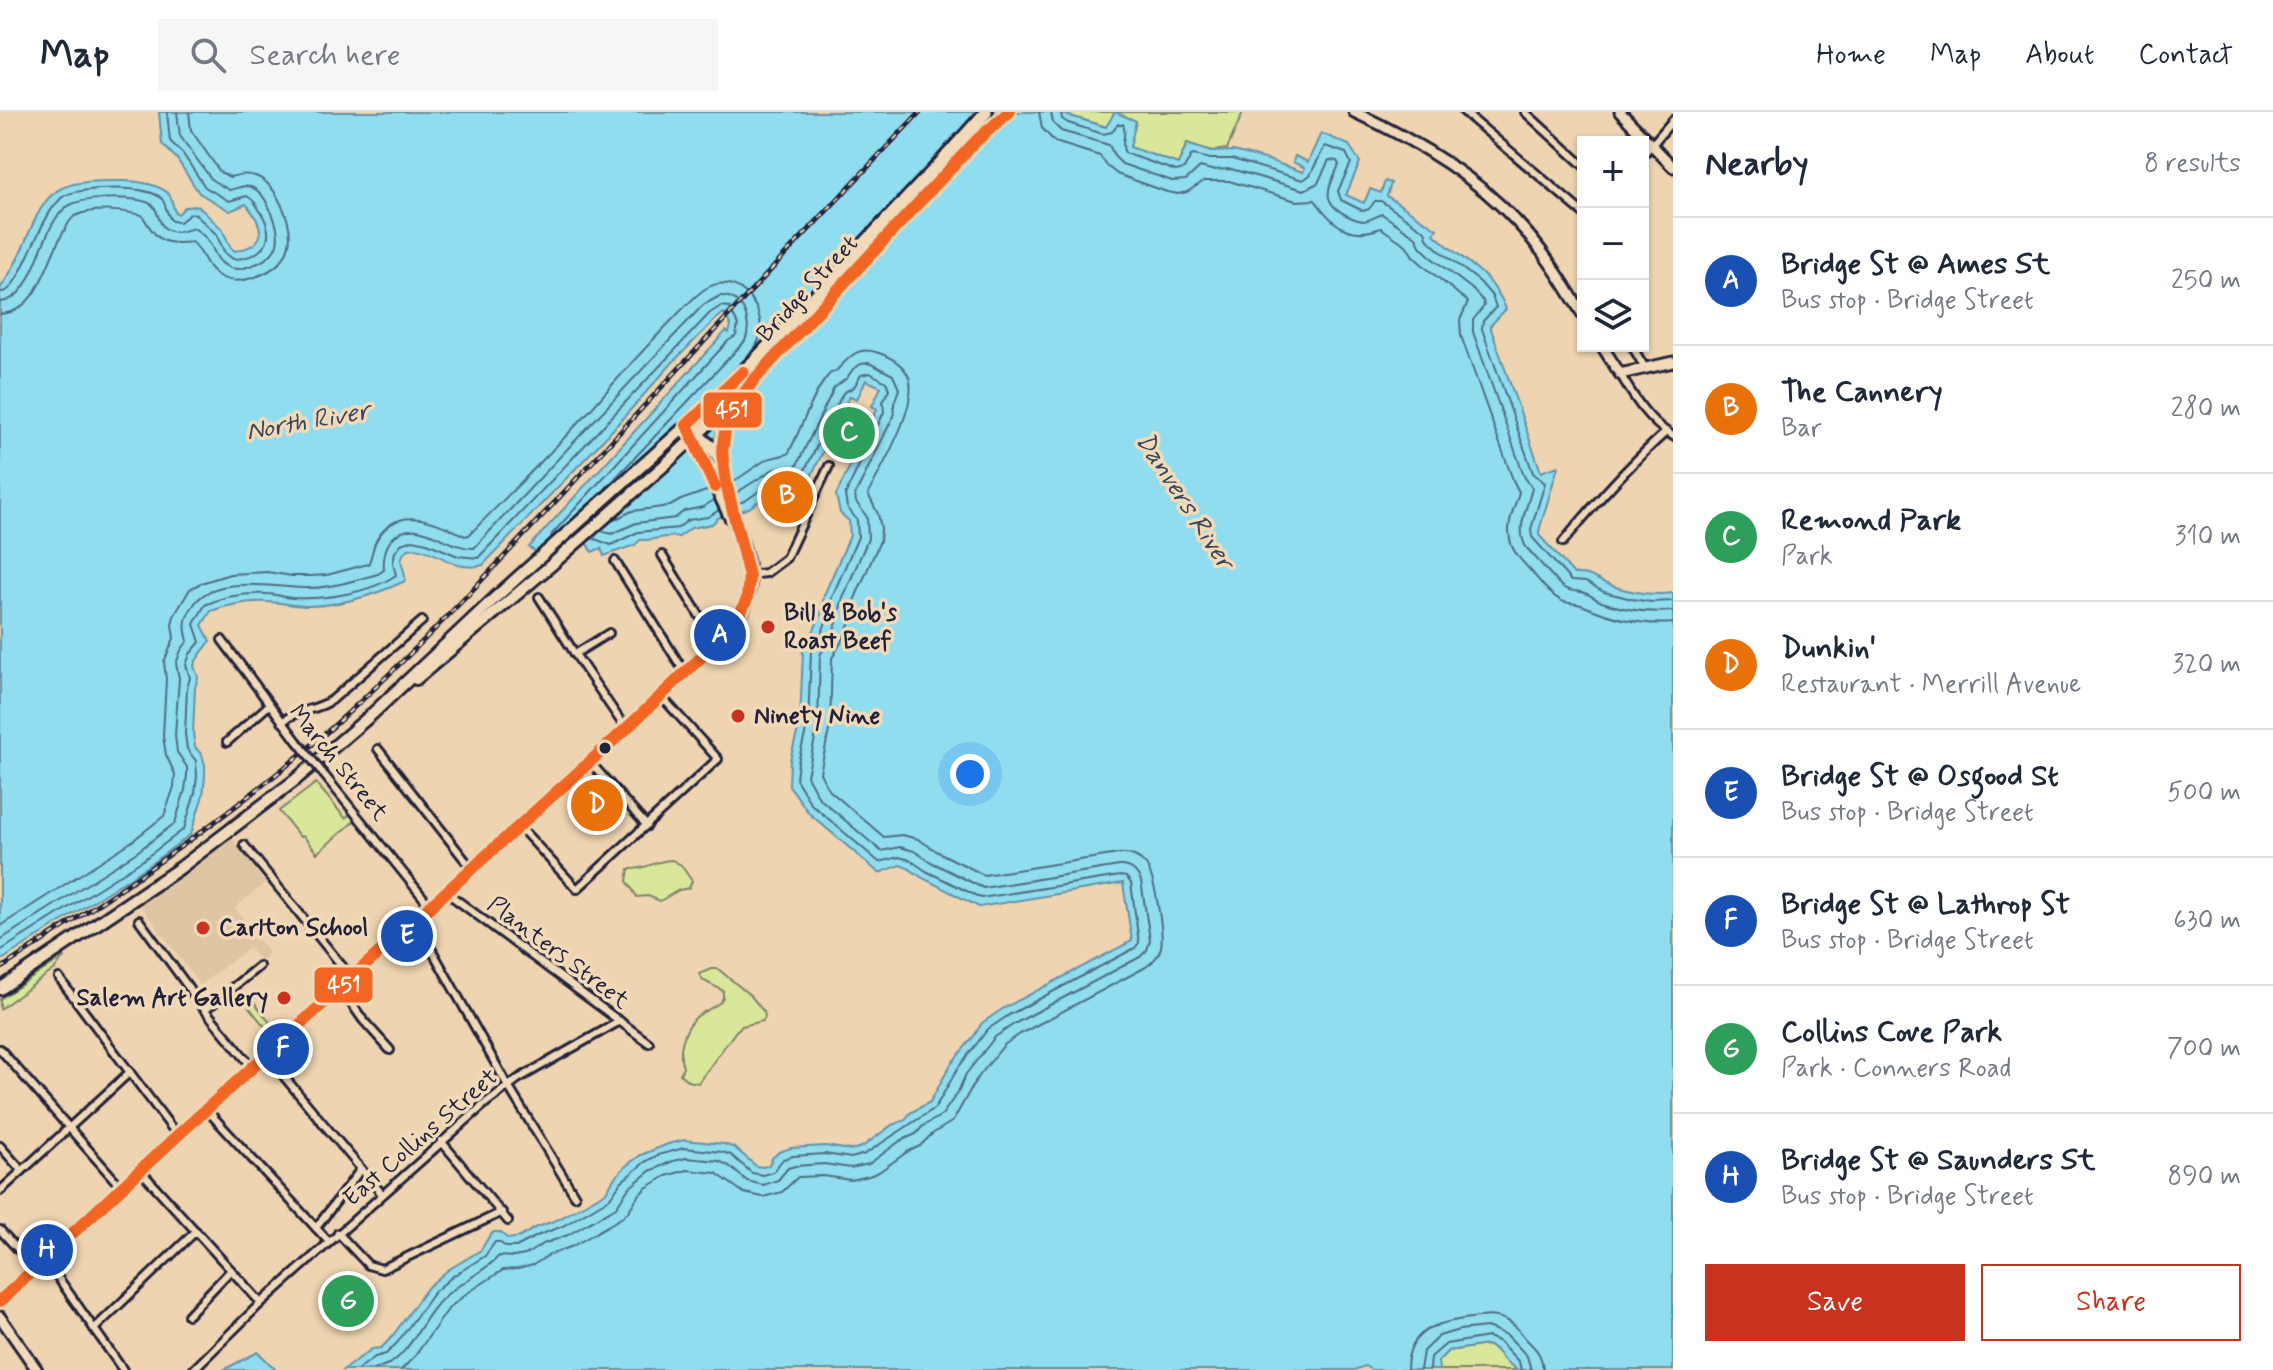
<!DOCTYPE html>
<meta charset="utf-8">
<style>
:root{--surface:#fff;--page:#f6f6f7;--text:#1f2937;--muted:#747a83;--line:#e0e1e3;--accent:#c8321e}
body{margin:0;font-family:Mynerve,sans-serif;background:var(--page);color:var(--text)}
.controls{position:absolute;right:24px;top:24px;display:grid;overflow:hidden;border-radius:0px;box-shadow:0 2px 6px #0004}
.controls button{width:72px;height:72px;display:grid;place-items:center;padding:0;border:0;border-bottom:2px solid var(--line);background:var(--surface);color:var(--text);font:40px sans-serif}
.you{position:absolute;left:970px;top:662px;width:28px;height:28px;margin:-20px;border:6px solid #fff;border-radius:50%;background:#1a73e8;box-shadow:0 0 0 12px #1a73e833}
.badge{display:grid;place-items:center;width:52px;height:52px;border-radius:50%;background:var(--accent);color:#fff;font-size:26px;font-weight:700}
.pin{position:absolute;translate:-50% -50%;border:4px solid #fff;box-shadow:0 2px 8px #0006}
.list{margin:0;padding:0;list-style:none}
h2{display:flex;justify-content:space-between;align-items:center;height:104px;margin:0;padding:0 32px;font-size:34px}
h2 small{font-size:26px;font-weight:400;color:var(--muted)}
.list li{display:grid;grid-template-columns:52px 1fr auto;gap:24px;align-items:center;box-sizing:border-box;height:128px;padding:0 32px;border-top:2px solid var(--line)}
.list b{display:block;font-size:30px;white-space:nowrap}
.list p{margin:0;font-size:26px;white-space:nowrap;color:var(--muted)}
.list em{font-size:26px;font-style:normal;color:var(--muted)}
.actions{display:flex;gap:16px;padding:24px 32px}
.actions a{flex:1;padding:18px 0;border:2px solid var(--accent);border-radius:0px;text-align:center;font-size:28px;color:var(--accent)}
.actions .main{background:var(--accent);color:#fff}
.icon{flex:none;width:44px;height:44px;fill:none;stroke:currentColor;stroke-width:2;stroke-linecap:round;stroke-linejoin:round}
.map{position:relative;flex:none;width:1673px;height:1258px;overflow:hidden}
header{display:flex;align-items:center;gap:48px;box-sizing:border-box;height:112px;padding:0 40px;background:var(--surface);border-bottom:2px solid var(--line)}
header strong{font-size:38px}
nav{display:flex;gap:44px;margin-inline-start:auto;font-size:28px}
.search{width:560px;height:72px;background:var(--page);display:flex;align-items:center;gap:20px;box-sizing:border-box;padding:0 28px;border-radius:0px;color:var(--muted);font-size:30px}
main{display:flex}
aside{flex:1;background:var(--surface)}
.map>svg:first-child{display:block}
.built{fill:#e0c5a3}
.green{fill:#d9e79a;stroke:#7e846a;stroke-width:2}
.water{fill:#90ddf0;stroke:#6492a8;stroke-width:2}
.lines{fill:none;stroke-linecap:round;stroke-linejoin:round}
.shore{stroke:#4e6d83;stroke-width:2}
.street-casing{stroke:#22223b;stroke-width:12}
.secondary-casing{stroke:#22223b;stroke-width:15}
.primary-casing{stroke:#22223b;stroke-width:16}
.highway-casing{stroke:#22223b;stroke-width:17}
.street{stroke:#f0dab9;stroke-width:6}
.secondary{stroke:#f0dab9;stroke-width:9}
.primary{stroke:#f0dab9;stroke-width:10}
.highway{stroke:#f0dab9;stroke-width:11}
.rail-casing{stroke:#22223b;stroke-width:5}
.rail{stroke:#f0dab9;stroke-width:2;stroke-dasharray:6;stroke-linecap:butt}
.street-bridge-casing{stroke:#22223b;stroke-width:12;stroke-linecap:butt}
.street-bridge{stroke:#f0dab9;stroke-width:6}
.bus-1-casing{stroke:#f0dab9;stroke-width:18}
.bus-1{stroke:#f26522;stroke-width:12}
.poi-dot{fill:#c8321e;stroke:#f0dab9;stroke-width:3}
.bus-dot{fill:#22223b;stroke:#f0dab9;stroke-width:3}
.labels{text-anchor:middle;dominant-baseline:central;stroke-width:7;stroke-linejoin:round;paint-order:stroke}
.street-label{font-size:24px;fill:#22223b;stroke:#f0dab9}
.poi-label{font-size:24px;font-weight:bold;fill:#22223b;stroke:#f0dab9;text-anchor:start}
.water-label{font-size:26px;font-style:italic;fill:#38475f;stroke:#f0dab9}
.line-badge{stroke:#f0dab9;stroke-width:3}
.badge-label{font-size:22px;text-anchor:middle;font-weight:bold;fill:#fff}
</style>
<header>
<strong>Map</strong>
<div class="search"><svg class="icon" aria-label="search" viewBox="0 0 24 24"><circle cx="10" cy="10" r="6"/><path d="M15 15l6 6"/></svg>Search here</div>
<nav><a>Home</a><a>Map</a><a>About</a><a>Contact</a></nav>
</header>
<main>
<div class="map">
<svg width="1673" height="1258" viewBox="0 0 1673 1258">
<rect width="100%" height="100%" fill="#eed4b0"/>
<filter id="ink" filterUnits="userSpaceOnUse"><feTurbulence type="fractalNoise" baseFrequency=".0125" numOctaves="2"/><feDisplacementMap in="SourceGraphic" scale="16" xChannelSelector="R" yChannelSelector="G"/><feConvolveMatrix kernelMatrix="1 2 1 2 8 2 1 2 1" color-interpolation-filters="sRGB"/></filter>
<g filter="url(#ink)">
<polygon class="built" points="232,727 265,771 235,796 269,841 260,849 249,836 200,873 140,793"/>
<g class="green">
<polygon points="1057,0 1243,0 1227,37 1212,39 1187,31 1178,52 1129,35 1136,9 1115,0 1107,15"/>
<polygon points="316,671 345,706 354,700 358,706 317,741 303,724 300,725 279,699"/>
<path d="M672 748 681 753 692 769 689 776 679 778 660 789 648 784 637 785 627 769 629 757C645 758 656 748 672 748Z"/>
<polygon points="65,844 55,857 0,897 0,887"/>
<path d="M711 857H718L751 884 764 900 765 905 763 909 742 914 736 919 698 971 688 969 680 962 683 955C677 939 684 917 696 905 703 899 713 896 719 891 724 887 723 884 723 879 715 873 702 871 699 862Z"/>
<polygon points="254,890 271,912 277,908 284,916 274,926 248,894"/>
<path d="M1487 1233C1499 1237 1507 1250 1517 1258H1438V1249L1448 1239Z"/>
</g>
<g class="water">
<path d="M159 0H1057L1106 15 1115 0 1136 9 1130 35 1178 52 1187 32 1211 40 1233 39 1265 47 1303 60 1305 56 1293 50 1295 44 1308 50 1321 21 1349 33 1360 50 1346 83 1364 91 1370 77 1381 81 1385 69 1391 71 1387 84 1437 117 1434 122C1462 149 1491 159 1506 197L1490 214 1541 360 1558 354 1539 419V423L1574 462C1594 461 1593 468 1610 473 1629 480 1653 484 1673 481V1258H1517L1504 1248 1494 1236 1487 1233 1448 1239 1438 1249 1439 1258H1371L1365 1254 1354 1258H343L372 1237 381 1236 391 1226 428 1175 448 1158 481 1138 490 1123 494 1120H500L508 1127 520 1125 535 1116 559 1107 606 1080 615 1065 627 1053 641 1043 668 1032 684 1028 724 1032 735 1036 756 1054 763 1055 769 1053 772 1046 779 1040 791 1036 825 1034 851 1038 862 1035 892 1013 905 1008 910 1001 930 990 951 952 974 924 982 911 1004 896 1132 829 1123 771 979 795 921 765 908 756 900 753 879 761 811 703C802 694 797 682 789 674L790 648 800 610 803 538 814 518 821 502 824 483 850 424 849 409 840 401 836 383 877 297 872 294 881 275 866 268 857 287 850 284 804 379 795 375 781 374 749 396 718 406 712 412 691 416 679 425C667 422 653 429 640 428L635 433 604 444 601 436 592 440 587 432 536 440 529 435 726 219 729 221 731 214 724 201 716 207 674 249 606 325 483 453C475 456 467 455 458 453 445 449 409 423 402 445 399 453 407 460 405 469 375 483 342 493 309 494 294 494 280 490 266 490 246 489 229 493 211 499L202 513 210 529C205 538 197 544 194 554L198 565 195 576 193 621 195 635 202 643 205 653V665L203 683 191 722 148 754 0 849V177C7 166 14 155 19 144 29 124 39 86 62 76 79 68 105 69 124 69 137 69 162 72 170 84 173 90 173 97 176 102H178L185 95 198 94 222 117 231 136 235 139C269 133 264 114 246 92L230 99 199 81 177 47 162 32Z"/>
<polygon points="258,1240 276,1258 223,1258"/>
</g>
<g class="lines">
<g class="shore">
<path d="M1039 0 1042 16 1055 30 1100 44 1107 54 1117 62 1167 80 1178 82 1187 80 1204 69H1229L1296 89 1315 88C1333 113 1349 128 1381 116L1406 133 1413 144 1425 155 1468 190 1460 208 1461 224 1513 368 1519 380C1515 395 1506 411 1510 427 1512 440 1522 449 1530 458 1539 468 1548 482 1560 488 1568 493 1576 490 1584 494 1612 506 1641 514 1673 511"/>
<path d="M1051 0 1053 11 1061 19 1109 33 1115 45 1122 52 1172 69 1186 68 1200 55 1211 58 1231 57 1304 78 1318 71 1329 48 1337 49 1339 53C1329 75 1319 89 1346 103 1352 106 1357 109 1364 109 1371 108 1377 104 1382 102L1416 125 1420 134 1433 147 1472 177 1483 189 1484 194 1473 208V220L1524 364 1532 376C1528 395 1515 416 1526 435L1561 474C1569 481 1576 478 1585 481 1591 483 1596 488 1602 490 1624 498 1650 501 1673 499"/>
<path d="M1061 0 1062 7 1068 11 1103 22 1112 20 1118 12H1123C1128 22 1119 31 1125 41L1176 59 1184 57 1191 44 1194 43 1210 47H1232L1303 68 1310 63 1325 34 1346 41 1351 51 1338 79 1341 88 1363 99 1369 97 1375 89H1381L1425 119 1428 128 1440 139 1480 170 1492 184 1496 195 1483 209 1482 217 1533 361 1545 371 1531 417 1532 425 1571 469 1586 470 1604 480 1632 487 1651 490 1673 489"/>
<path d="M0 180C2 180 4 180 6 179 19 174 40 109 55 93 58 90 60 86 64 84 81 75 149 72 162 87 167 94 166 103 172 109L180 110 190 102H195L216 122 225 141 233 147C260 146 277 130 263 104 258 96 256 89 247 84L229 89 205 75 183 42 170 29 167 0"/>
<path d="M0 190C38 188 39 108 70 93 86 85 132 84 149 91 162 96 154 120 177 120 183 120 189 117 194 116 199 120 205 124 208 129 215 138 215 148 226 154 234 159 242 157 250 154 283 144 283 122 269 95 265 86 259 76 247 74 241 74 235 77 229 78L212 68 180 24 177 0"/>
<path d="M0 202C39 201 47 146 64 119 67 114 70 107 75 104 93 95 124 99 142 103 157 128 162 134 192 130 204 140 205 156 219 164 231 171 243 169 255 165 294 152 297 122 280 90 275 79 267 68 255 64 246 61 238 63 230 65L220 60 191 18 189 0"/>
<polyline points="612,409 632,399 670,394 681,388 709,378"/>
<polyline points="601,419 612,422 636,411 675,406 684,399 703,395 714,388"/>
<polyline points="592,426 611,433 638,420 678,416 688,408 708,405 719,398"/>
<path d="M0 814 131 730 164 704 174 675 175 662 166 643 163 624 166 567 164 550 174 526 172 513 174 504 190 477 201 471 230 462 267 460 292 464H311L327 463 368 452C372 446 372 437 376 429 397 391 435 409 465 424L469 423C510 381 552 340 592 296 617 267 643 238 670 210 681 199 692 186 705 177 738 156 770 199 758 230 753 241 742 249 734 258"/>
<path d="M0 828 137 740 175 711 185 678 187 663V655L177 640 175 623 179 566 176 552 181 538 188 529C184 514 184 507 193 494 214 460 278 477 311 476 334 475 356 468 378 462L384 458C383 447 384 437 391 428 415 400 448 438 474 436L703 193 720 184C743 183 753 210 745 229L606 376"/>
<path d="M0 839 143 748 184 717 195 681 197 664 196 649 187 637 185 622 187 576 190 566 186 553 190 542 200 530 194 512 205 493C224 484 246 481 267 482 275 482 284 485 292 486 323 488 370 481 396 463L393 451 395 440 401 432 413 428 427 431 458 444 478 446 710 201 721 194 729 195 738 213 736 224 728 229 552 422 551 426"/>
<polyline points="357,1258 375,1245 386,1242 397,1231 434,1180 453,1164 485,1144 495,1130 499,1130 506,1135 516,1135 539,1123 563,1114 610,1086 621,1070 645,1050 658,1043 684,1036 722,1040 731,1043 752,1061 763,1063 773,1060 783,1047 793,1044 825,1042 851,1046 865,1042 935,996 958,956 988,917 1009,903 1135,836 1139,831 1131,771 1126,765 1120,764 981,786 926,759 910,748 899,745 879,750 811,692 796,667 798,650 808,611 811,540 822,521 828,504 832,485 858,425 857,408 847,395 845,383 884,300 883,290 889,277 886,270 870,261 861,263 854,275 843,281 801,366 778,366 745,389 738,391"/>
<path d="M374 1258C380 1254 385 1254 391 1251 414 1235 423 1205 443 1186 460 1170 483 1161 499 1144L514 1145 525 1143 543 1132 568 1123 616 1095 629 1076 650 1059 673 1049 686 1046 719 1049 729 1054 747 1069 763 1073 778 1068 788 1056 795 1054 824 1052 851 1056 869 1052 900 1029 916 1022 923 1014 942 1003 958 980 966 962 995 925 1014 912 1140 845 1147 838 1150 828 1141 769C1137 759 1130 753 1119 754L983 776 931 750 914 739 900 735 881 739 819 686 807 664 818 612 820 543 831 525 838 508 842 488 868 427 867 405 856 390 855 383 894 303V291L899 277 893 263 869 251 861 252 853 257 847 266 834 276 796 355 774 357 736 381"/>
<path d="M401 1258 415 1244 449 1196 466 1182 503 1158 518 1157 533 1153 549 1143 573 1134 621 1106 628 1100 638 1084 646 1076 666 1064 687 1058 716 1061 744 1081 763 1085 782 1080 798 1065 824 1064 851 1068 869 1064 879 1060 907 1040 920 1034 932 1022 953 1009 976 968 1004 933 1020 922 1146 855C1153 850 1159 844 1161 835 1164 821 1155 765 1146 753 1139 744 1129 741 1118 742L984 763 938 740 918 727 902 723 884 725 829 678 820 661 830 614 832 546 842 529 849 512 853 491 880 429 881 416 878 402 868 382C881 356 921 290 908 263 902 251 890 245 879 241 857 233 850 245 837 258 828 265 835 256 827 265 813 281 799 322 788 342L767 347 733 370"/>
<path d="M1407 1258C1407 1217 1438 1210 1471 1206 1485 1204 1495 1202 1508 1209 1516 1213 1520 1220 1526 1227 1536 1237 1542 1242 1543 1258"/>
<polyline points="1420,1258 1423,1239 1439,1224 1459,1218 1487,1215 1507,1223 1527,1244 1531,1258"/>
<polyline points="1430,1258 1431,1245 1446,1232 1488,1225 1500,1230 1519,1250 1521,1258"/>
</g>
<defs>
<g id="street">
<polyline points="1464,0 1583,101"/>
<polyline points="1525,0 1583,53"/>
<polyline points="1643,43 1673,8"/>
<polyline points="1632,234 1645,256"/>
<path d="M1620 262C1635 287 1648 309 1673 324"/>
<path d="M1563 430C1595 391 1628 354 1666 320"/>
<polyline points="662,443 717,532"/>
<polyline points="615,449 685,561"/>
<polyline points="749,463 766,461 786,446 829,354"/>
<polyline points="539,485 575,542 626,617"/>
<polyline points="222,528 297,629"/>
<polyline points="575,542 609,521"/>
<path d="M282 610C297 597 316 599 332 588L422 509"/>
<polyline points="227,630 269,593"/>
<polyline points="378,637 472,757"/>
<polyline points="590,650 647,714"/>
<polyline points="325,664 430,794"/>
<polyline points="519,714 577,777 718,647 661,584"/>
<polyline points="244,733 351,865"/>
<polyline points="446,780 649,931"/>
<polyline points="139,808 205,898 253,956"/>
<polyline points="415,808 508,974 575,1084"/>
<polyline points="59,866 177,1023"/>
<polyline points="340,875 363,908 390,938"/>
<polyline points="205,898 259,854"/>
<polyline points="0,937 121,1075"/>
<polyline points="266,943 382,1082"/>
<polyline points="206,997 329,1130"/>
<polyline points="441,1029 508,1109"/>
<polyline points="0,1034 22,1059"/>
<polyline points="140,1058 261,1191"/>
<polyline points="0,1079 130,960"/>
<polyline points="316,1116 361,1057"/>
<polyline points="0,1118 35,1156"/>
<polyline points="338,1121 368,1153 382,1157 502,1100"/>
<polyline points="45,1147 123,1258"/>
<polyline points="188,1203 231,1158"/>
<polyline points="94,1217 196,1119"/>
<polyline points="193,1258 261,1191 487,990 518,967 620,909"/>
</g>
<g id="secondary">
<path d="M1354 0C1413 27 1472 61 1516 109 1543 137 1563 170 1583 203"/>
<polyline points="1620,0 1673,55"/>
<polyline points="1602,234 1620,262 1673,250"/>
<polyline points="0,1205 37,1258"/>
</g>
<g id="primary">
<polyline points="416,567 549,455 668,350 740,282"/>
<polyline points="0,877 180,756 294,669 371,603 496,485 687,313 711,334 721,350"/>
</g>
<g id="highway">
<polyline points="730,404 687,313 753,250 943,48 986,0"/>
<path d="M0 1189 178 1023 626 617 735 513C759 475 748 453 736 413 733 406 732 397 730 389 717 339 717 310 753 269L976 29 1009 0"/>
</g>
</defs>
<use href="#street" class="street-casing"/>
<use href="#secondary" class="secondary-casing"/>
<use href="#primary" class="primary-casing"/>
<use href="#highway" class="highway-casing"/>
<use href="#street" class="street"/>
<use href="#secondary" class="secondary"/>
<use href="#primary" class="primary"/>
<use href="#highway" class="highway"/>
<defs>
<path id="rail" d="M0 857C113 783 226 708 328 619 423 535 508 440 595 347 702 231 811 115 920 0"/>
</defs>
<use href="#rail" class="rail-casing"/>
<use href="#rail" class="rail"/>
<defs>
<polyline id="street-bridge" points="297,629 325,664"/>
</defs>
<use href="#street-bridge" class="street-bridge-casing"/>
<use href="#street-bridge" class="street-bridge"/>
<defs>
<g id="bus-1">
<polyline points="715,375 687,313 743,260"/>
<polyline points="0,1189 178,1023 626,617 735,513 747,487 749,464 726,371 722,340 726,312 732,298 753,269 976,29 1009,0"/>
</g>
</defs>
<use href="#bus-1" class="bus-1-casing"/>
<use href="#bus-1" class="bus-1"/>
</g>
</g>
<g class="poi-dot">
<circle cx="768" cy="515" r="8"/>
<circle cx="738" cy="604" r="8"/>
<circle cx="203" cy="816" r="8"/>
<circle cx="284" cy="886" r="8"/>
</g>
<circle class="bus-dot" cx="605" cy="636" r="7"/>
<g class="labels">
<g class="street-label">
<text transform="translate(808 177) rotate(-47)">Bridge Street</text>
<text transform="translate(338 651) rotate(51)">March Street</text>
<text transform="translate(558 841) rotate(37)">Planters Street</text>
<text transform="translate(421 1026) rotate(-41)">East Collins Street</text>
</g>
<g class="poi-label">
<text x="784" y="501">Bill &amp; Bob's<tspan x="784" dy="28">Roast Beef</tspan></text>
<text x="754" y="604">Ninety Nine</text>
<text x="219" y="816">Carlton School</text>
<text x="268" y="886" text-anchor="end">Salem Art Gallery</text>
</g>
<g class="water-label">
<text transform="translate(308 310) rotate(-10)">North River</text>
<text transform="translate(1184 389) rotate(57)">Danvers River</text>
</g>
</g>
<g class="line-badge">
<rect x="702" y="279" width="61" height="38" rx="8" fill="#f26522"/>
<rect x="313" y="854" width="61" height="38" rx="8" fill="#f26522"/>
</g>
<g class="badge-label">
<text x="732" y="305">451</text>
<text x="344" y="880">451</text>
</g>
</svg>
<div class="controls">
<button>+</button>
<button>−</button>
<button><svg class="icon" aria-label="layers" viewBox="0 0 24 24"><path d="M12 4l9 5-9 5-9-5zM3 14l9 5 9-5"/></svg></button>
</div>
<div class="you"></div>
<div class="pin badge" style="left:720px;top:523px;background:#1a4fb4">A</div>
<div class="pin badge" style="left:787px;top:385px;background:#e8710a">B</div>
<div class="pin badge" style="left:849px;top:321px;background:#2e9e5b">C</div>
<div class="pin badge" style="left:597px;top:693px;background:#e8710a">D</div>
<div class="pin badge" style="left:407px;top:824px;background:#1a4fb4">E</div>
<div class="pin badge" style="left:283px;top:937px;background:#1a4fb4">F</div>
<div class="pin badge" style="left:348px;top:1189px;background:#2e9e5b">G</div>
<div class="pin badge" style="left:47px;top:1138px;background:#1a4fb4">H</div>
</div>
<aside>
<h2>Nearby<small>8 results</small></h2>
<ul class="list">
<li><span class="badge" style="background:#1a4fb4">A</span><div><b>Bridge St @ Ames St</b><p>Bus stop · Bridge Street</p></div><em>250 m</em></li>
<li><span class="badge" style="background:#e8710a">B</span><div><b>The Cannery</b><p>Bar</p></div><em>280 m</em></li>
<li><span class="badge" style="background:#2e9e5b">C</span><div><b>Remond Park</b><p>Park</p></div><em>310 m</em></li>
<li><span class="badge" style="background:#e8710a">D</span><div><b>Dunkin'</b><p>Restaurant · Merrill Avenue</p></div><em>320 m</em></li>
<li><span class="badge" style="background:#1a4fb4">E</span><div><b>Bridge St @ Osgood St</b><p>Bus stop · Bridge Street</p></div><em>500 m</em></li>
<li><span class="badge" style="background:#1a4fb4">F</span><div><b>Bridge St @ Lathrop St</b><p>Bus stop · Bridge Street</p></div><em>630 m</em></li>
<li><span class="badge" style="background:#2e9e5b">G</span><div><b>Collins Cove Park</b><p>Park · Conners Road</p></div><em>700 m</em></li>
<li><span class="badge" style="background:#1a4fb4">H</span><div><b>Bridge St @ Saunders St</b><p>Bus stop · Bridge Street</p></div><em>890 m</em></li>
</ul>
<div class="actions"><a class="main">Save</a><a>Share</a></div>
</aside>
</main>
